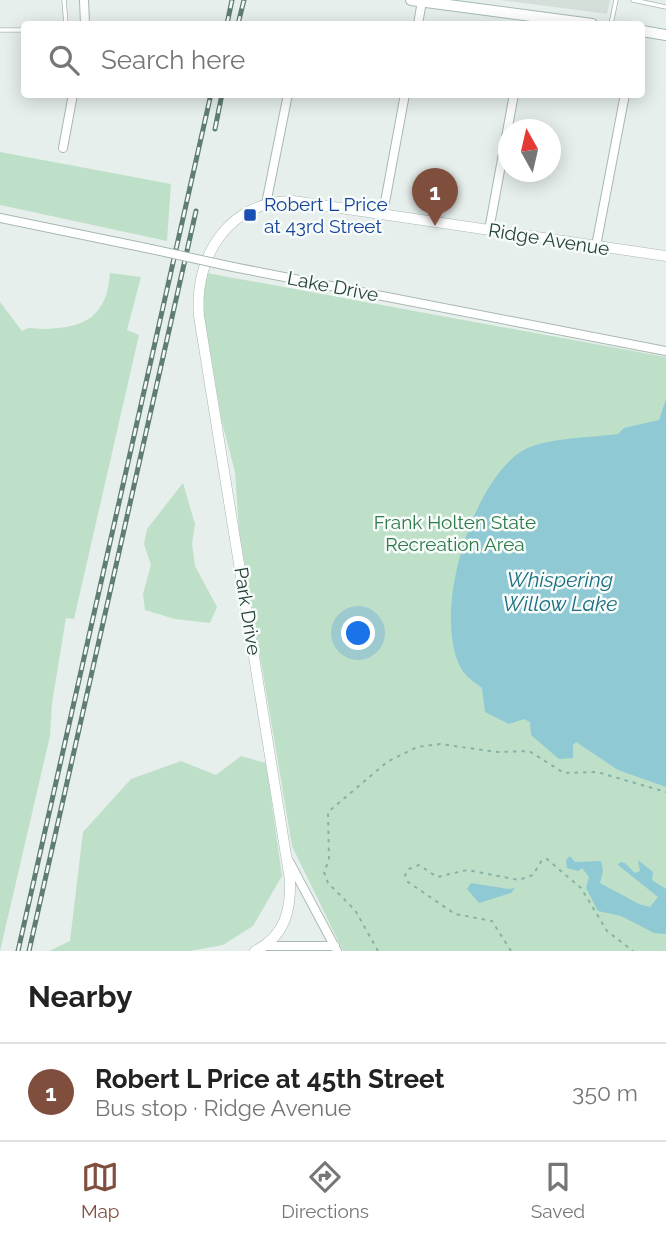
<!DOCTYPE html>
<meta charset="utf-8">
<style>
:root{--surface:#fff;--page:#f2f2f2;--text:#222;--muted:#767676;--line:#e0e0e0;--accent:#804e3d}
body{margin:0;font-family:Raleway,sans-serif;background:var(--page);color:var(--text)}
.compass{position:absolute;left:498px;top:119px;width:63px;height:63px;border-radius:50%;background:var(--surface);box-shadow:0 4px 18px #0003;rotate:352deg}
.you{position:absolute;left:359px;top:634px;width:24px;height:24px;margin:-18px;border:5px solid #fff;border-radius:50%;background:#1a73e8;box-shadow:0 0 0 10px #1a73e833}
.badge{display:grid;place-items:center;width:46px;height:46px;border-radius:50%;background:var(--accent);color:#fff;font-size:23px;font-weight:700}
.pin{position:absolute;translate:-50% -58px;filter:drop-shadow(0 2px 4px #0008)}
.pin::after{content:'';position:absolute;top:37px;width:24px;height:21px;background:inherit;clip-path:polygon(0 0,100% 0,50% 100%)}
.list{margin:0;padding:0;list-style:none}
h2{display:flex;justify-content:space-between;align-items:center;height:91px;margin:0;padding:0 28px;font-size:30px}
h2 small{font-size:23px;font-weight:400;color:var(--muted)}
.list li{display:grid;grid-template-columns:46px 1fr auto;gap:21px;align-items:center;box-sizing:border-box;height:98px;padding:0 28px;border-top:2px solid var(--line)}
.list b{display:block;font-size:26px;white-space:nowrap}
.list p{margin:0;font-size:23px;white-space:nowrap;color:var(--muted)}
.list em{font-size:23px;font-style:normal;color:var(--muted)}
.icon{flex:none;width:38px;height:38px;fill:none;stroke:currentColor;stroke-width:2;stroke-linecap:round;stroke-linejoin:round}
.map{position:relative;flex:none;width:666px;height:951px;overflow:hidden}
.search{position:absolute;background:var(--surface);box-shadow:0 4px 18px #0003;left:21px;right:21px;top:21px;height:77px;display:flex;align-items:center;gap:18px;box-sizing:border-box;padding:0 24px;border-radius:7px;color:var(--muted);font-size:26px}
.sheet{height:189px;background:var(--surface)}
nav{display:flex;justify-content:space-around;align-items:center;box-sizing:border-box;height:98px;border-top:2px solid var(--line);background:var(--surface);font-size:19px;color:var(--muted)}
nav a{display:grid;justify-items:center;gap:4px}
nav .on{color:var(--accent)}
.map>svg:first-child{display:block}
.built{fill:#d4dfda}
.green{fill:#bfe0c8}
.water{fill:#8ec9d4}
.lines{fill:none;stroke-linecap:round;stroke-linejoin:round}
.service-casing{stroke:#a8b8b2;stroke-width:5}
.minor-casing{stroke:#a8b8b2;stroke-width:10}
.tertiary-casing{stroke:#a8b8b2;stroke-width:11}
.secondary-casing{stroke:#a4bbb3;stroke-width:12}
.path{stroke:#86b3a5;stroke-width:2;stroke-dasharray:3.5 5;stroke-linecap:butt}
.service{stroke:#fff;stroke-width:3.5}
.minor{stroke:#fff;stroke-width:8}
.tertiary{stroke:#fff;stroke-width:10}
.secondary{stroke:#fff;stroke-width:10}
.rail-casing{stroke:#5f7d75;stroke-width:5}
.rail{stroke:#f7fbf9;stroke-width:2.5;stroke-dasharray:8;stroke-linecap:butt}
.minor-bridge-casing{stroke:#a8b8b2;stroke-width:10;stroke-linecap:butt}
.minor-bridge{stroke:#fff;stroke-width:8}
.transit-dot{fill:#1a4fb4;stroke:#f7fbf9;stroke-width:2.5}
.labels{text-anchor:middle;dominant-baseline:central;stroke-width:5;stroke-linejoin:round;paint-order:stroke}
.transit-label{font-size:19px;fill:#164399;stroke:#f7fbf9;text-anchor:start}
.street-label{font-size:19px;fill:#24423a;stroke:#f7fbf9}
.park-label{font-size:19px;fill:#2d7a4b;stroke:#f7fbf9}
.water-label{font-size:21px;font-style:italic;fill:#1c6f80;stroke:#f7fbf9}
</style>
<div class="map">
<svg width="666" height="951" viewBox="0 0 666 951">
<rect width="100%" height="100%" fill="#e6efeb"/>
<polygon class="built" points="500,0 610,0 607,14"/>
<g class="green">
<polygon points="0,152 171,184 167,241 0,205"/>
<path d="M110 273 141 277 127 330 139 335 74 619 66 618 52 703 50 736 0 951V302L22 331C29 326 35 329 43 329 85 328 107 317 110 273Z"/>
<polygon points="207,273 666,357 666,951 343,951 292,846 239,530 235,472 222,422 202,303"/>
<polygon points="183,483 195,524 192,544 195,566 217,607 210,623 175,619 145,610 143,594 151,565 144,544 147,529"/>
<polygon points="241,756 266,763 282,876 253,926 223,945 190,951 49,951 70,941 83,832 131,779 181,761 216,775"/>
</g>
<g class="water">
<path d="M666 399V787L618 770 576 742 573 745V758L559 759 531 735 530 722 524 719 509 724 485 712 482 688C476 683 467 678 462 670 431 618 470 487 519 453 541 437 591 438 618 434L624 428 659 420Z"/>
<polygon points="570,856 575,862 601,861 603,871 600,883 639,904 650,907 658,897 618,865 620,862 625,863 635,873 640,871 638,860 653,872 652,880 666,889 666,934 654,933 621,916 598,911 586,888 589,877 582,868 578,871 567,868 566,860"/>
<polygon points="471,883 509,889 515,888 511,893 479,903 467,889"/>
</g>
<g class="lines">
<defs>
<g id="service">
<polyline points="64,0 66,24"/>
<polyline points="633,0 666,7"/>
<polyline points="611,24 616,0"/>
<polyline points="0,30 24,30"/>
</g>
<g id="minor">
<polyline points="84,0 85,24"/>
<polyline points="418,24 422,1"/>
<polyline points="63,148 73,94"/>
<polyline points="266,204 288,94"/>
<polyline points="383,213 405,94"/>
<polyline points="0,218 151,249"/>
<polyline points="489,230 514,94"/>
<polyline points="596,246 625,94"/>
<polyline points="233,267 666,351"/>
<polyline points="289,861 337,951"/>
<polyline points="266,946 335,946"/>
</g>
<path id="tertiary" d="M255 951C285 936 291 911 290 880L199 316C194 256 229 201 293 201L666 256"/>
<g id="secondary">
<polyline points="411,0 592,24"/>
<polyline points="642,31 666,35"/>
</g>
</defs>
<use href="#service" class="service-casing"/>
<use href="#minor" class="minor-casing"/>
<use href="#tertiary" class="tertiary-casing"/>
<use href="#secondary" class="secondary-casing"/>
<g class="path">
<polyline points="378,951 355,910 328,883 324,872 329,860 328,812 387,762 417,747 440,744 497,752 529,751 564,773 597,772 666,792"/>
<polyline points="511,951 492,921 455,914 408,882 405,875 409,869 419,865 437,877 467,870 519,880 533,875 542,860 547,859 581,888 607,931 633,951"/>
</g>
<use href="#service" class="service"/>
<use href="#minor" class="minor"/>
<use href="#tertiary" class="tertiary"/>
<use href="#secondary" class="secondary"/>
<defs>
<g id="rail">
<polyline points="227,24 232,0"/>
<polyline points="238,24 244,0"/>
<polyline points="215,129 222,94"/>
<polyline points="18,951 211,94"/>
<polyline points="29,951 196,211"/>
</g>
</defs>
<use href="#rail" class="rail-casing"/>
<use href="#rail" class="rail"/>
<defs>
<polyline id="minor-bridge" points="151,249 233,267"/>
</defs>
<use href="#minor-bridge" class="minor-bridge-casing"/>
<use href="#minor-bridge" class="minor-bridge"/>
</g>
<rect class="transit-dot" x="243" y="208" width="14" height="14" rx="3.5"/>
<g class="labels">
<g class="transit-label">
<text x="264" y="204">Robert L Price<tspan x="264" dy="22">at 43rd Street</tspan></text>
</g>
<g class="street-label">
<text transform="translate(549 239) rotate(9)">Ridge Avenue</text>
<text transform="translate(333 286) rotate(11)">Lake Drive</text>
<text transform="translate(248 611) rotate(81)">Park Drive</text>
</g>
<g class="park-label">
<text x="455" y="522">Frank Holten State<tspan x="455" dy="22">Recreation Area</tspan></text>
</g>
<g class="water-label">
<text x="560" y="579">Whispering<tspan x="560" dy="24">Willow Lake</tspan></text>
</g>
</g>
</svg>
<svg class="compass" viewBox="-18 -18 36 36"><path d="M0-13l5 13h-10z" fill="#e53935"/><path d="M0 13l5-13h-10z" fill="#767676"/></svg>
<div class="you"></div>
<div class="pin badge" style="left:435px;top:226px">1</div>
<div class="search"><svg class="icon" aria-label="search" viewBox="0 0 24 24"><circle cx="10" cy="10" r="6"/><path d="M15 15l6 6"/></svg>Search here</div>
</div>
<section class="sheet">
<h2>Nearby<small></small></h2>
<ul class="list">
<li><span class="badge">1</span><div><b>Robert L Price at 45th Street</b><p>Bus stop · Ridge Avenue</p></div><em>350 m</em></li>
</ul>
</section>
<nav>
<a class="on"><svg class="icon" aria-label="map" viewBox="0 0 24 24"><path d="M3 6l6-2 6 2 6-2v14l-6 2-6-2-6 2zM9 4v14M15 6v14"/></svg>Map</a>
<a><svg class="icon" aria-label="directions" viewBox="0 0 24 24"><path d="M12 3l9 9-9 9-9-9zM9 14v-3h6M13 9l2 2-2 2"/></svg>Directions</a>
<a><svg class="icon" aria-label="saved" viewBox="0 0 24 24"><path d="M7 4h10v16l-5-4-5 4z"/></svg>Saved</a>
</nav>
